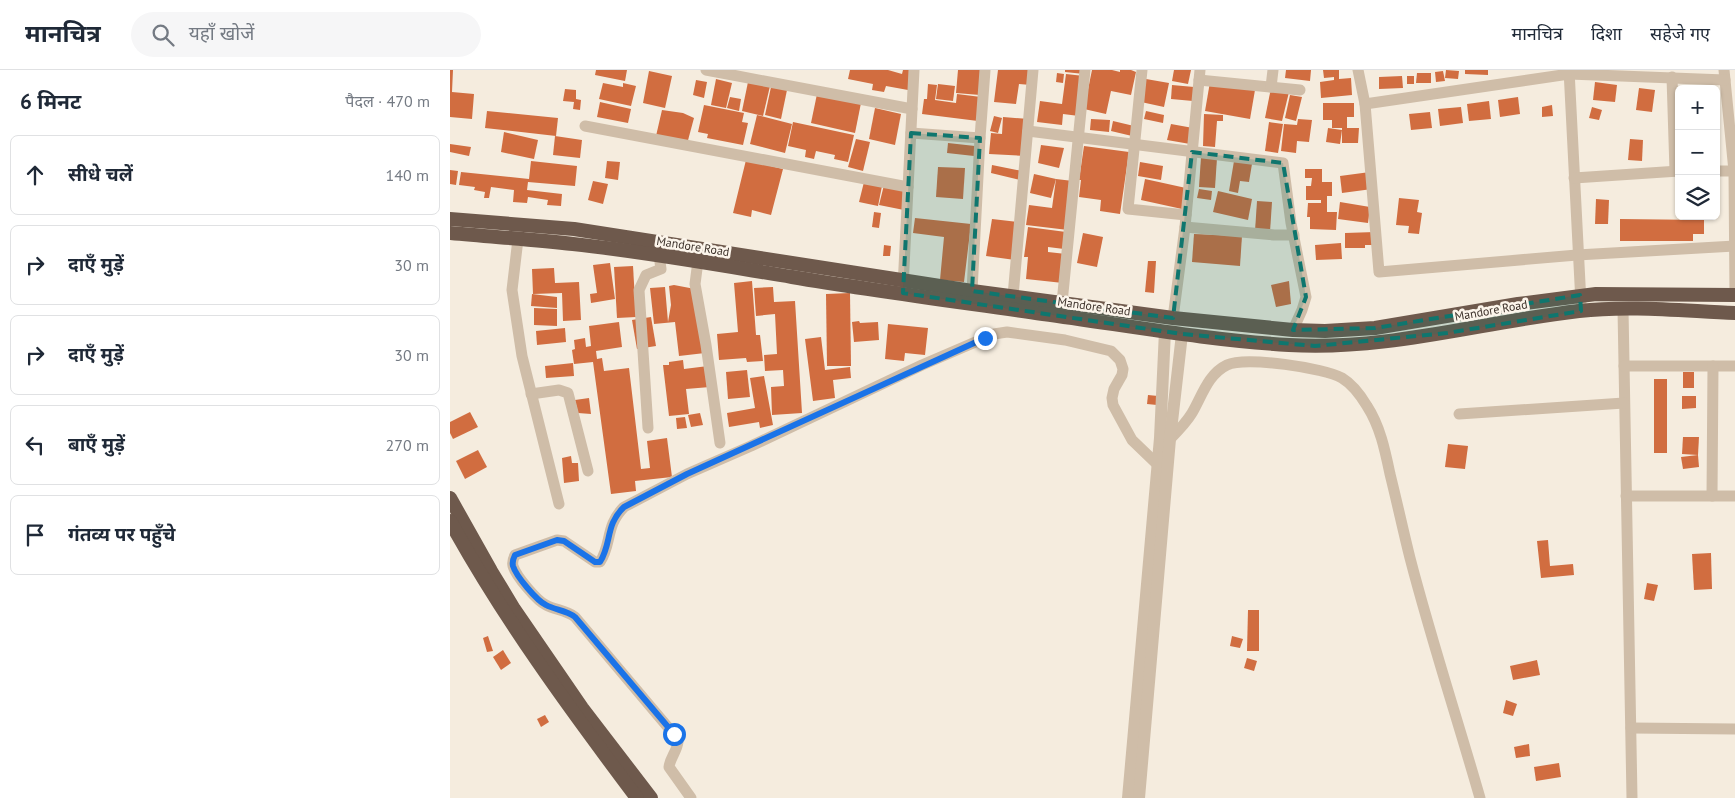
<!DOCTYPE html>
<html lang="hi">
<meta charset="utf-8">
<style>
:root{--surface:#fff;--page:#f6f6f7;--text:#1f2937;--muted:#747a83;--line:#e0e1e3}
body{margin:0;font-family:"PT Sans","Noto Sans Devanagari",sans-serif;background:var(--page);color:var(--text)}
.controls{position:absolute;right:15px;top:15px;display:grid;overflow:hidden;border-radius:8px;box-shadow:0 1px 4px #0004}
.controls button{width:45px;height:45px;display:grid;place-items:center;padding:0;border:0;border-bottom:1px solid var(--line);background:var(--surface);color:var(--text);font:25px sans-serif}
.stop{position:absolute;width:15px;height:15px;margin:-11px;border:4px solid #1a73e8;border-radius:50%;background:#fff}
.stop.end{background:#1a73e8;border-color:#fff;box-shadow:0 1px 5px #0008}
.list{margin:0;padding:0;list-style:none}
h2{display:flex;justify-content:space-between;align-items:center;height:65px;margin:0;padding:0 20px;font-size:21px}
h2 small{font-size:16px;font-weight:400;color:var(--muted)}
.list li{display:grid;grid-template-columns:32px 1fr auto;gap:15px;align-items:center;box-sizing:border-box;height:80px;margin:0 10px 10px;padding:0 10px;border:1px solid var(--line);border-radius:8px}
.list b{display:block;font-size:19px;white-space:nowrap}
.list em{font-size:16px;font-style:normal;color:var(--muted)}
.icon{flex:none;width:28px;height:28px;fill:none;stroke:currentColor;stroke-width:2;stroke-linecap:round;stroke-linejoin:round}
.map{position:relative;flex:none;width:1285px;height:728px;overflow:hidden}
header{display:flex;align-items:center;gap:30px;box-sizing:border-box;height:70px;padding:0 25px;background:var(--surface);border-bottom:1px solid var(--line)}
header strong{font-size:24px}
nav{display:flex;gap:28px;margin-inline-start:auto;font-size:18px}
.search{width:350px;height:45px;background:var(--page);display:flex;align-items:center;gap:12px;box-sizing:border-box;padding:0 18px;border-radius:28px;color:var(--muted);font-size:19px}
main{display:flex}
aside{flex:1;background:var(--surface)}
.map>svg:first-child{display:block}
.building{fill:#d16d40}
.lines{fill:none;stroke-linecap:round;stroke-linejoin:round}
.minor{stroke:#cfbda8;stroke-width:11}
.tertiary{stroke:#cfbda8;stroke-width:12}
.trunk{stroke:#6e594c;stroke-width:14}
.route{stroke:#1a73e8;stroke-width:6}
.marked{fill:#0f766e;fill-opacity:0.2;stroke:#0f766e;stroke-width:4;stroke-dasharray:10 6;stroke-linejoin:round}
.labels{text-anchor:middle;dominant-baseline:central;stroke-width:5;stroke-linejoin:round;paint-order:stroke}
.street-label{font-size:12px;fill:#3b3029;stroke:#fcf5eb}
</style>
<header>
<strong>मानचित्र</strong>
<div class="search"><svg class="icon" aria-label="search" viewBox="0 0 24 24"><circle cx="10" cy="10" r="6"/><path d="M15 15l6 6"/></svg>यहाँ खोजें</div>
<nav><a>मानचित्र</a><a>दिशा</a><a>सहेजे गए</a></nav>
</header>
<main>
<aside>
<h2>6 मिनट<small>पैदल · 470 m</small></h2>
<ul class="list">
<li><svg class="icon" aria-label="ahead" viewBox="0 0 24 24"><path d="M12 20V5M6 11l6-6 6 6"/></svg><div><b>सीधे चलें</b></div><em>140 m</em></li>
<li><svg class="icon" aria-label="right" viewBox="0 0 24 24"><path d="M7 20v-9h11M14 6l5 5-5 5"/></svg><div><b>दाएँ मुड़ें</b></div><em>30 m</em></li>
<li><svg class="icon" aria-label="right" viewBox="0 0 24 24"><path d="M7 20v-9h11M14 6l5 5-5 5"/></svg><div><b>दाएँ मुड़ें</b></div><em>30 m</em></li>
<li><svg class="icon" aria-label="left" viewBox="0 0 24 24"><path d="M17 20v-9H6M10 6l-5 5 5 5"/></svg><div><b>बाएँ मुड़ें</b></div><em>270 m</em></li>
<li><svg class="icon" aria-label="arrive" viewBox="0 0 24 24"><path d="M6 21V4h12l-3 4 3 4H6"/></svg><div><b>गंतव्य पर पहुँचे</b></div></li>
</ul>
</aside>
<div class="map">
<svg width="1285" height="728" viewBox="0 0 1285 728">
<rect width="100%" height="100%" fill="#f5ecde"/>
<g class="building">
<polygon points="0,0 3,0 2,22 24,24 22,49 0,47"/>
<polygon points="146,0 177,0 175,11 145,5"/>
<polygon points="400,0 438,0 452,4 453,0 462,0 458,20 436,16 434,22 422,20 423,14 398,9"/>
<polygon points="508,0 533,0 530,25 506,23"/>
<polygon points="548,0 583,0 581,15 569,14 566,34 544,32"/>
<polygon points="615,0 635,0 634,4 615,2"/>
<polygon points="642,0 662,0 670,2 670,0 681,0 686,2 681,25 661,21 656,44 634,39"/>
<polygon points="724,0 741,0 738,14 722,11"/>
<polygon points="836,0 861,0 860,11 835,8"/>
<polygon points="873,0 889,0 889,9 901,8 902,25 871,28 870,12 884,10 884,7 874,8"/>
<polygon points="996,0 1009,1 1008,9 995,8"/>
<polygon points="1015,0 1038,0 1038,5 1015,4"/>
<polygon points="199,1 222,6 215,38 193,33"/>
<polygon points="993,1 995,11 986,12 985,2"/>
<polygon points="607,3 614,4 613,13 606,12"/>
<polygon points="967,3 981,3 981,13 966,13"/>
<polygon points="616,4 634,6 629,46 613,44 612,55 587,52 590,31 612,34"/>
<polygon points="952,6 953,18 929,19 929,7"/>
<rect x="957" y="6" width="7" height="8"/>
<polygon points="266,9 282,13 276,38 261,35"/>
<polygon points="696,9 719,13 714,37 691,32"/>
<polygon points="246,10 257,12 254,28 243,25"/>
<polygon points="298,12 320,16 313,46 292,41"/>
<polygon points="760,12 805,20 800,49 755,41"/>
<polygon points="1145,12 1167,15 1165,32 1143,30"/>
<polygon points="153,13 173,17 173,13 186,16 181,36 149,29"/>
<polygon points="478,14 487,15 485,30 506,33 507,24 531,27 528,51 472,44 474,29 477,29"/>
<polygon points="488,14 505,16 503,31 486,29"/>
<polygon points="722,15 744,17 743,31 721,29"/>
<polygon points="321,17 337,20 331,49 315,45"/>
<polygon points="821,18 839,22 832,51 815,48"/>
<polygon points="1189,18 1205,20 1202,42 1186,40"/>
<polygon points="115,19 126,20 126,29 131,30 130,40 123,39 124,32 113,31"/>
<polygon points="367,24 411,33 405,63 361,53"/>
<polygon points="840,25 852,27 846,51 835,48"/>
<polygon points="280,27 291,29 289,41 277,38"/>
<polygon points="1068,27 1070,44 1050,47 1048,30"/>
<polygon points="1039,31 1041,49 1019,51 1017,34"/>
<polygon points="150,32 181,39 178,53 147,47"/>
<polygon points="873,33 904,33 904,47 897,47 897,58 909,58 908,73 892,73 892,56 892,58 882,58 882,50 873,50"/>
<polygon points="254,35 294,43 292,52 298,53 293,75 257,68 258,64 248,62"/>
<polygon points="1102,35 1103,46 1092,47 1092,37"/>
<polygon points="1011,37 1013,53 990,56 988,39"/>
<polygon points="1142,37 1152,40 1149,50 1139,48"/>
<polygon points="425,38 451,44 445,75 419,69"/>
<polygon points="212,40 233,43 244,48 237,74 206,66"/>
<polygon points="37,41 108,48 106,66 35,58"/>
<polygon points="696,41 714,45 713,53 694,49"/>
<polygon points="980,42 982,58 961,60 959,44"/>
<polygon points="754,44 773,45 773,51 767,51 765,77 753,76"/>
<polygon points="307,45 342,54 335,83 300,74"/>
<polygon points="544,46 552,48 548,63 540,61"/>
<polygon points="553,47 579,49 575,86 539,84 541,63 552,64"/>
<polygon points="641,49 660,50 659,62 640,60"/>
<polygon points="848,49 862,50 859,72 847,71 846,83 831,81 834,54 847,55"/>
<polygon points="663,51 684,56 682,66 661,61"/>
<polygon points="343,52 404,65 398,92 384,89 385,85 366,81 364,89 355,87 356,80 338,76"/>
<polygon points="819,52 833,54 828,83 815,81"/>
<polygon points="721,54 743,58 740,74 717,70"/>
<polygon points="878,58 892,60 890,74 876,72"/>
<polygon points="54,62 88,70 84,89 51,82"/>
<polygon points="105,66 132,70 130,88 103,85"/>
<polygon points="406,69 420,72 413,101 398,97"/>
<polygon points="1180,69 1193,70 1192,91 1178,90"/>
<polygon points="498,73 525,76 524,86 497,83"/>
<polygon points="0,74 21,77 19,86 0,82"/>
<polygon points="591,75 614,78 609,98 588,93"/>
<polygon points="634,76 679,82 670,144 650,141 651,130 629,127 631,110 629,110"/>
<polygon points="751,87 767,88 765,118 749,117"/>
<polygon points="296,90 333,99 321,145 302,140 301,147 283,143"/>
<polygon points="81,91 127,96 125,116 78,112 77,120 112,124 111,136 97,135 98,130 78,127 77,133 63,132 64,120 41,117 39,128 34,128 35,122 24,120 25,117 9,115 11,102 79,109"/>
<polygon points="157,91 170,92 168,110 155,108"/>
<polygon points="784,91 802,94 799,112 790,111 788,123 779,121"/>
<polygon points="690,92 713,96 711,110 688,106"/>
<polygon points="542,95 572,101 570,110 541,103"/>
<polygon points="488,97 515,98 513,129 486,127"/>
<polygon points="855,99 872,99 872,112 882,112 882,126 877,126 877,142 887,142 886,160 860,159 860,147 857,147 858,133 871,133 871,130 856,130 856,116 861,116 862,108 855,108"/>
<polygon points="0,100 8,101 6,115 0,114"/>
<polygon points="920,102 922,119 892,123 890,106"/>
<polygon points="584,104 606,109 601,128 580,123"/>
<polygon points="606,109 623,111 618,160 576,155 579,135 602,138"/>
<polygon points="695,109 736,118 732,139 691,130"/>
<polygon points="143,111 158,114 153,134 138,130"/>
<polygon points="414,112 432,116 428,136 409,132"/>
<polygon points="434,115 458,120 454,140 429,135"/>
<polygon points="749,119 762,121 761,130 747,128"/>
<polygon points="768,121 802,129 798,150 763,142"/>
<polygon points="949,128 969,130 967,142 972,143 969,164 958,163 959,156 946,155"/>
<polygon points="1146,129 1159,130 1158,154 1145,154"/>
<polygon points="807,131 822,132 820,162 805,161"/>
<polygon points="890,132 920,137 918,153 888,149"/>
<polygon points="424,142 431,143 429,158 422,157"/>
<polygon points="465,148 521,154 514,212 490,210 494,167 463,163"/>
<polygon points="542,149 568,152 565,190 536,186"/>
<polygon points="1170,149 1254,150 1254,164 1243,164 1243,171 1170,171"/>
<polygon points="578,157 616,162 614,179 598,177 598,182 616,184 613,213 576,209 578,187 574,187"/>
<polygon points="925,162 925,175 915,175 915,178 895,178 895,163"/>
<polygon points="633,163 653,167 647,197 627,193"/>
<polygon points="744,164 792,166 790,196 742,192"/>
<polygon points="891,173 892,189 866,190 865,175"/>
<polygon points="434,175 441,176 440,186 433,186"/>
<polygon points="698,191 706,191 704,223 695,222"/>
<polygon points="160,193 165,229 141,233 140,224 147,223 143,195"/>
<polygon points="183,196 186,247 167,248 164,197"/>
<polygon points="104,198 105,213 129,212 131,250 113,251 112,223 83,224 82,199"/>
<polygon points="302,211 306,265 310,265 313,291 297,292 296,288 269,290 267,264 288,262 284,213"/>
<polygon points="839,211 841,234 826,237 821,215"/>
<polygon points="224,215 245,219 255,283 229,286 225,252 204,254 200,218 215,217 218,252 221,235 219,216"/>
<polygon points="323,217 324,232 345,231 352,343 322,345 321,317 334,316 333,300 315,301 314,285 327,284 325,244 306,246 304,218"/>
<polygon points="400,223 401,296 377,296 376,224"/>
<polygon points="82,224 107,227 107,238 81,236"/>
<polygon points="84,238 107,239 107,256 84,255"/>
<polygon points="201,247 206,276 187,279 182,250"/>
<polygon points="409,251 410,253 428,252 429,270 404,272 402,252"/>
<polygon points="169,252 172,277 146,281 147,289 152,288 154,301 179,298 191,399 200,398 197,371 217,368 222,407 185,411 186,421 161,424 143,292 124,294 122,280 125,279 124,270 135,268 136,277 141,276 139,256"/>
<polygon points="438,254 478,258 475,285 455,283 454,291 435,289"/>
<polygon points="115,258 116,272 87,275 86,261"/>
<polygon points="371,267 375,300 400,297 401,308 383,310 385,328 363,331 355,269"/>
<polygon points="233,290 234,299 258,296 260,317 236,319 239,344 219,346 213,295 219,295 219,292"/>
<polygon points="123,293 124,306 96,308 95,296"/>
<polygon points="297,300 300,327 278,329 276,302"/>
<rect x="1233" y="302" width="11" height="16"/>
<polygon points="314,306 323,355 310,358 309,352 279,357 277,343 305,338 300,308"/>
<rect x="1204" y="309" width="13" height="74"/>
<polygon points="698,325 708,326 707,335 697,334"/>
<polygon points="1232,326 1246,326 1246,338 1232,339"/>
<polygon points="139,328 141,344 128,343 125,330"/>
<polygon points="20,342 28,357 3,369 0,363 0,352"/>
<polygon points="250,343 253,355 241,357 238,345"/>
<polygon points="235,347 237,358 227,359 226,348"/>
<polygon points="1233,367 1249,367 1248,385 1232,384"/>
<polygon points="998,374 1018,376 1015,399 995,397"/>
<polygon points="28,380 37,397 15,409 6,391"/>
<polygon points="1248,385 1249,397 1233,399 1231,387"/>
<polygon points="121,386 122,393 128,393 129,411 114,413 112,388"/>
<polygon points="1098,470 1100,496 1123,494 1124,505 1091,508 1087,471"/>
<polygon points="1261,483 1262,519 1244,520 1242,484"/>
<polygon points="1197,513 1208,515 1204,531 1194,529"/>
<polygon points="798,540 809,540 809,581 797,581"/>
<polygon points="38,566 43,581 37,582 33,568"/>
<polygon points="782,566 793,569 790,578 780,576"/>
<polygon points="53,580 61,593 51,600 43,587"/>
<polygon points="797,588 807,591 804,601 794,598"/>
<polygon points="1087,590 1090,605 1063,610 1060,596"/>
<polygon points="1056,630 1067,634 1063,646 1053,643"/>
<polygon points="95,645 99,652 91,657 87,649"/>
<polygon points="1079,674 1080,686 1066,688 1064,677"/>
<polygon points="1109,693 1111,707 1086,711 1084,697"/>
</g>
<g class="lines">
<g class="minor">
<polyline points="256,0 462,39"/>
<polyline points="692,0 678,139 736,145"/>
<polyline points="908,0 915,34"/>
<polyline points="1119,0 1131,233"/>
<polyline points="1274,0 1284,101 1285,225"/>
<polyline points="1222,7 1225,101"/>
<polyline points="749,10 850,20"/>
<polyline points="1275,10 1119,4 915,34 929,202 1127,185 1285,176"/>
<polyline points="821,17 823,0"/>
<polyline points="135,56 458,117"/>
<polyline points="578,61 833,93 841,153 856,227 852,240 843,260"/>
<polyline points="461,63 530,68"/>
<polyline points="1266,101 1284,101"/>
<polyline points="1124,108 1229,101"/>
<polyline points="735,157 824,165 844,165"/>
<polyline points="68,169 62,220 72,286 109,434"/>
<polyline points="248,191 245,214 256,275 270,373"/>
<polyline points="453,217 464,0"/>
<polyline points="522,221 530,68 535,0"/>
<polyline points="563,226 583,0"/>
<polyline points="612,233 635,0"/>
<polyline points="1173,239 1182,728"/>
<polyline points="723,248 735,157 750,0"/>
<polyline points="1174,296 1285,296"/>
<polyline points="81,324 109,320 118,323 138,401"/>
<polyline points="1009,344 1174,333"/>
<polyline points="198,358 189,220 196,205 211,199 209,185"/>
<path d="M720 369C728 361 736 353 742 343 752 326 758 304 777 295 795 286 875 298 892 308 902 314 911 326 917 336 930 356 935 380 940 404 947 432 953 460 960 488 981 569 1007 648 1030 728"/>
<polyline points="1176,426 1285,426"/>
<polyline points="1262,426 1263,296"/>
<polyline points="1181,658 1285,659"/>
<path d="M241 728 219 697C220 688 227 681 228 672L227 668 125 547C116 540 105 540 96 535 87 531 66 506 63 496 62 492 63 489 65 485L107 470 114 471 145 492H150C162 474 155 456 174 437L237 404 301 376 472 295 544 264 557 262 615 270 661 281 670 290 673 299 672 305 664 319 662 328 663 335 682 370 708 395"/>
</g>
<g class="tertiary">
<polyline points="678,728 710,368 715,261"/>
<polyline points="689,728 720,369 732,264"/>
</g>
<g class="trunk">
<polyline points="0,149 124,159 522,221 723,248 843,260 875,261 925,258 1068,234 1146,224 1285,225"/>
<path d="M0 163C41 167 82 169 123 174 197 182 269 195 342 207 425 221 510 232 593 244 675 255 756 270 839 275 937 281 1032 252 1129 241 1180 235 1234 241 1285 243"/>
<polyline points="0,428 41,501 64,539 132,638 201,728"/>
<path d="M0 451C54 549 120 639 187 728"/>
</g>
</g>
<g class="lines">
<path class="route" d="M224 664 125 547C116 540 105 540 96 535 87 531 66 506 63 496 62 492 63 489 65 485L107 470 114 471 145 492H150C162 473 155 455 174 437L237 404 535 268"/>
</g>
<path class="marked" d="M461 63 530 68 522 221 723 248 742 82 833 93 856 227 843 260 925 258 1130 225 1131 241 997 263 865 276 732 264 453 223Z"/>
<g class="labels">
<g class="street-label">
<text transform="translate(243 176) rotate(9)">Mandore Road</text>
<text transform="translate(644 236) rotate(8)">Mandore Road</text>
<text transform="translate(1041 240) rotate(-10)">Mandore Road</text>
</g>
</g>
</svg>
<div class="controls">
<button>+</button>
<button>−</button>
<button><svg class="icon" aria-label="layers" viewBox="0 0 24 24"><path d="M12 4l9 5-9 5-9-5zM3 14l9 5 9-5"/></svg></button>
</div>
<div class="stop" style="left:224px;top:664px"></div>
<div class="stop end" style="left:535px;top:268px"></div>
</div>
</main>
